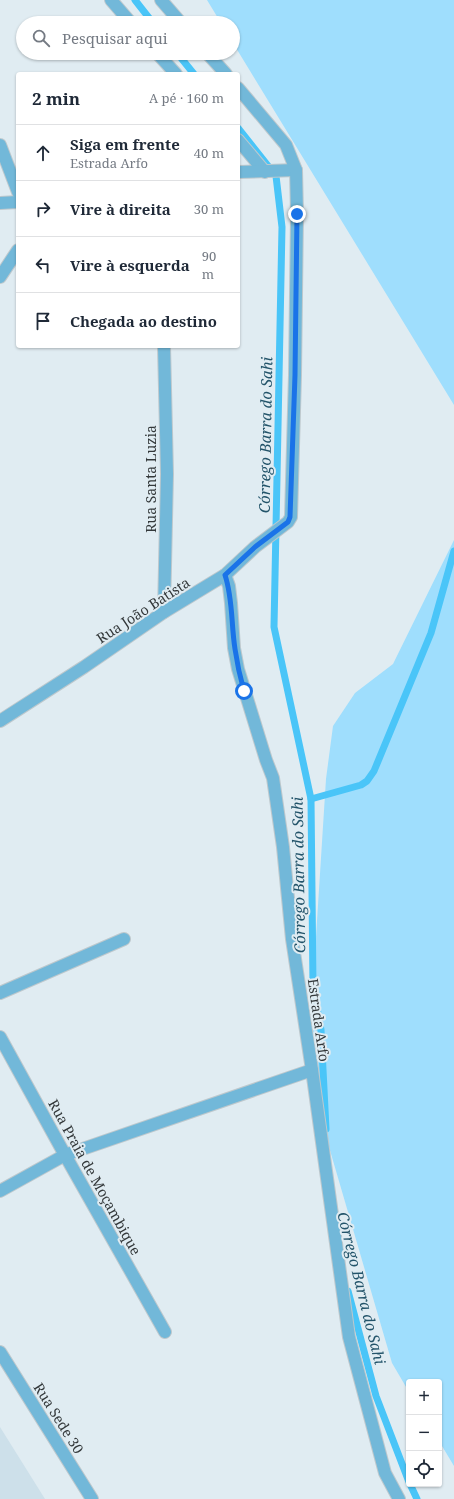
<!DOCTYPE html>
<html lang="pt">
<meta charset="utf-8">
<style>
:root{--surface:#fff;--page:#f6f6f7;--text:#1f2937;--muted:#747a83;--line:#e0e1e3}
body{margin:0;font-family:"Noto Serif",serif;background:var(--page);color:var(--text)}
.controls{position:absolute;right:12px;bottom:12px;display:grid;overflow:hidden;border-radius:4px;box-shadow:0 1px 3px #0004}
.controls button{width:36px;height:36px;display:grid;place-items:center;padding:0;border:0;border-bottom:1px solid var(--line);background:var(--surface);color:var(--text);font:20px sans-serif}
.stop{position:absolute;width:12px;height:12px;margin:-9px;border:3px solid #1a73e8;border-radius:50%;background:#fff}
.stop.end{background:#1a73e8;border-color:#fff;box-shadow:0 1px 4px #0008}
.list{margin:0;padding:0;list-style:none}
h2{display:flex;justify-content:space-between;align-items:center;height:52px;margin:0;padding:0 16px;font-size:17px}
h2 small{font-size:13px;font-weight:400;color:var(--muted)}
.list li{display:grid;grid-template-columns:26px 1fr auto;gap:12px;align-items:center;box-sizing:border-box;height:56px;padding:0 16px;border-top:1px solid var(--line)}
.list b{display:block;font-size:15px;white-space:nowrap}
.list p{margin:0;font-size:13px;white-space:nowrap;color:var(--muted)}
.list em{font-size:13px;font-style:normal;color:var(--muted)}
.icon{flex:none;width:22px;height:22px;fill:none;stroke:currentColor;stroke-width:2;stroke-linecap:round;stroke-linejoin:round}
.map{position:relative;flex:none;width:454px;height:1499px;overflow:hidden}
.search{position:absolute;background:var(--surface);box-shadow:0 1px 3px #0004;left:16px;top:16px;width:224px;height:44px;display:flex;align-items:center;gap:10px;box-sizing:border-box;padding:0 14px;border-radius:22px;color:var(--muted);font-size:15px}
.panel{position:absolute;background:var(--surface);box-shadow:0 1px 3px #0004;left:16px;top:72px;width:224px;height:276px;border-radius:4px}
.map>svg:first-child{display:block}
.built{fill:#cde0ea}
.green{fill:#9fdefd}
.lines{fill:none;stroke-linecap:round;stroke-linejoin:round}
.stream{stroke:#4ac5f8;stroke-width:7}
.minor-casing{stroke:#bdc8cd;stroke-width:14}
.minor{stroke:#72b8d9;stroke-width:12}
.route{stroke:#1a73e8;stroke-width:5}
.labels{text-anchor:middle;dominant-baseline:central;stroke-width:4;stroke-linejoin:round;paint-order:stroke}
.street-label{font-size:14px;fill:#33383a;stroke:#e0ecf2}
.water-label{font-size:15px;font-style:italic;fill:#23546a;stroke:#e0ecf2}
</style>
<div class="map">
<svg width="454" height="1499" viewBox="0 0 454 1499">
<rect width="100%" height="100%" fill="#e0ecf2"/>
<polygon class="built" points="0,1427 45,1499 0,1499"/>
<g class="green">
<polygon points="207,0 454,0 454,405 233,43 233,23 221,23"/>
<polygon points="454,540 454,1466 439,1441 439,1382 409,1382 409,1392 392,1363 306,1068 312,1066 314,968 326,779 333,726 355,693 393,664"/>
</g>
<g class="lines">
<g class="stream">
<polyline points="135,0 153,23"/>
<polyline points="177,53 194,74"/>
<polyline points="238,128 276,176 282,227 274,627 311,799 313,986 321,1030 326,1129"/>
<polyline points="311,799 361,785 367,781 374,771 431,633 454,551"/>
<polyline points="348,1291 376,1396 409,1482"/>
<polyline points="410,1484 417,1499"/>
</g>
<defs>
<g id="minor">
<polyline points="111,0 131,23"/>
<polyline points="161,0 181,23"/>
<polyline points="157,53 176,74"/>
<polyline points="207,53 226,74"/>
<polyline points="238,140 265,172"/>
<polyline points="0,145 18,192"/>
<polyline points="238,172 296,170"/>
<polyline points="0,203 18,202"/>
<polyline points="0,277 18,250"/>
<polyline points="225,575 229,586 231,603 234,648 238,669 266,760 273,778 283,847 292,939 312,1070 349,1337 385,1473 399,1499"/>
<polyline points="164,612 167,474 164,346"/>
<polyline points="0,721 84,667 164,612 225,575 255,547 288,522 291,517 295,375 297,214 296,170 286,145 238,88"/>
<polyline points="0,993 124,939"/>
<polyline points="0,1037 65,1155 165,1332"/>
<polyline points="0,1191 65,1155 312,1070"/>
<polyline points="0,1352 92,1499"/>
</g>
</defs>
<use href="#minor" class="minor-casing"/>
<use href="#minor" class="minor"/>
</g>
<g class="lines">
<path class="route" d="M244 691C240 677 237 663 235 649 231 624 233 599 225 575L255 547 288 522 290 517 295 375 297 214"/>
</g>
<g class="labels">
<g class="street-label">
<text transform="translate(150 479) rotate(-90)">Rua Santa Luzia</text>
<text transform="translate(143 610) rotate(-33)">Rua João Batista</text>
<text transform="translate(319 1020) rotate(82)">Estrada Arfo</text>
<text transform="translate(95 1177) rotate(61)">Rua Praia de Moçambique</text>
<text transform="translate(59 1418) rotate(58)">Rua Sede 30</text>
</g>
<g class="water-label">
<text transform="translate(265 435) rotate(-89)">Córrego Barra do Sahi</text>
<text transform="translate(298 875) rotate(-91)">Córrego Barra do Sahi</text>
<text transform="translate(362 1288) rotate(76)">Córrego Barra do Sahi</text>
</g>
</g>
</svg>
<div class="controls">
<button>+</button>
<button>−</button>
<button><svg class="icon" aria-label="locate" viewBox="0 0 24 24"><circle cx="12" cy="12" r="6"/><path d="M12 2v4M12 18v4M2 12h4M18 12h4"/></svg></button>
</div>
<div class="stop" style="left:244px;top:691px"></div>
<div class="stop end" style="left:297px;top:214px"></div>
<div class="search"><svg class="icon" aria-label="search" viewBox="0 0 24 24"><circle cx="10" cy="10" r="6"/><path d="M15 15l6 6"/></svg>Pesquisar aqui</div>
<section class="panel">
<h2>2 min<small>A pé · 160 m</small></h2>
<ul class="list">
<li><svg class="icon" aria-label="ahead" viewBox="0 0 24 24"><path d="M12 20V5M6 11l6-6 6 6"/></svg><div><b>Siga em frente</b><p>Estrada Arfo</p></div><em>40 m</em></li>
<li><svg class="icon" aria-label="right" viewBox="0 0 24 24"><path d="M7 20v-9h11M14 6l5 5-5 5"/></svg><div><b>Vire à direita</b></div><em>30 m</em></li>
<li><svg class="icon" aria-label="left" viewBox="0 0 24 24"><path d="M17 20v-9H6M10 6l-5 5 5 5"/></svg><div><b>Vire à esquerda</b></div><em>90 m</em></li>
<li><svg class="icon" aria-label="arrive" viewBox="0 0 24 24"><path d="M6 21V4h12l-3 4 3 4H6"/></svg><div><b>Chegada ao destino</b></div></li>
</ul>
</section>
</div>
